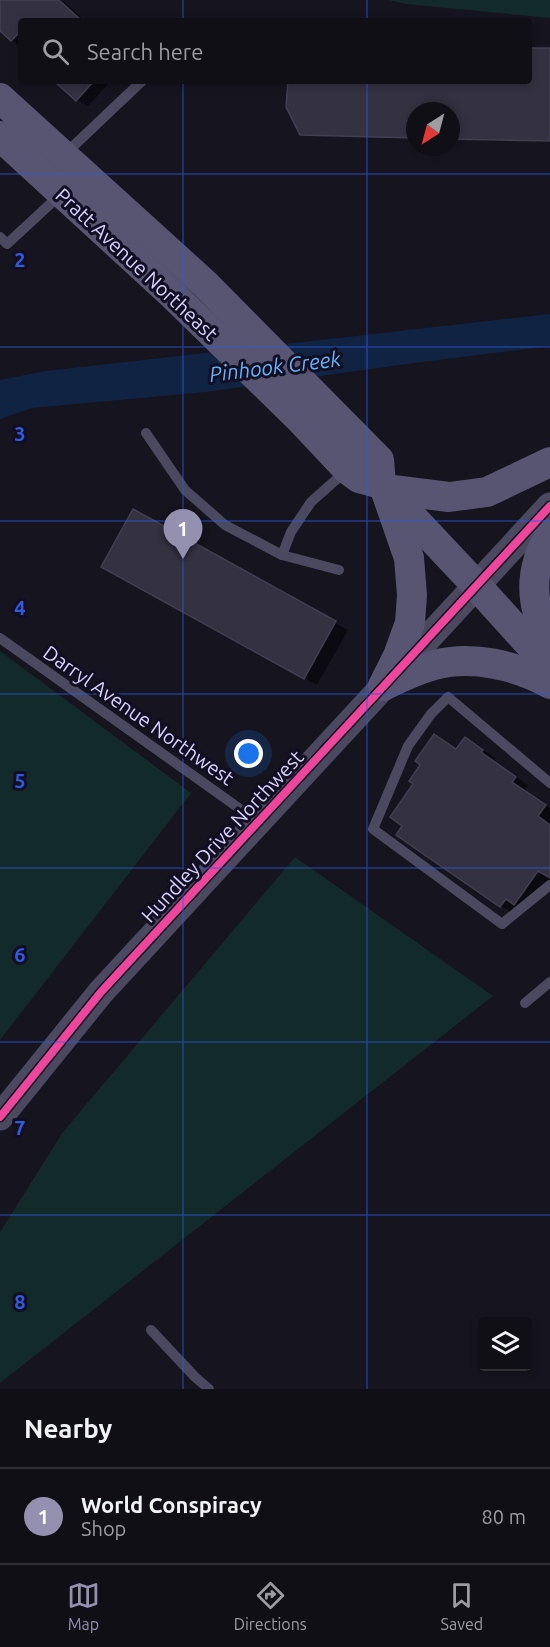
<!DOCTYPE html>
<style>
:root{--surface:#100f16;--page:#1e1d23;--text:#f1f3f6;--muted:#9c9ca1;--line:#302f35;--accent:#9490b0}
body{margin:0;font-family:Ubuntu,sans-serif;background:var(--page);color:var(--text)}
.controls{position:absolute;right:18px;bottom:18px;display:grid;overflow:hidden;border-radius:6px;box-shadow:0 3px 9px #0003}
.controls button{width:54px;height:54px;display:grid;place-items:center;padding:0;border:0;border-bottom:2px solid var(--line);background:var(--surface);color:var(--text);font:30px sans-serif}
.compass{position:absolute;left:406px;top:102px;width:54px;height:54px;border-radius:50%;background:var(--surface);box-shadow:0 3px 9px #0003;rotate:216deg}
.you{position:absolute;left:249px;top:754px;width:21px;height:21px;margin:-15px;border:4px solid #fff;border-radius:50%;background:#1a73e8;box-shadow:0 0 0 9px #1a73e833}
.badge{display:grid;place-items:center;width:39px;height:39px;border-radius:50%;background:var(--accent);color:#fff;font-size:20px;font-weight:700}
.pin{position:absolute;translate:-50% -50px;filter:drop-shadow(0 2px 3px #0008)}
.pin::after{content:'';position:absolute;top:32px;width:21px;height:18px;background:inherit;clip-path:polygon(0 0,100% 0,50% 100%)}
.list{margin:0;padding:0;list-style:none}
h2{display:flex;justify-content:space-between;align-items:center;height:78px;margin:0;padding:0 24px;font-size:26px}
h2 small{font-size:20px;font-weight:400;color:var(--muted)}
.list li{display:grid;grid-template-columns:39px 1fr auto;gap:18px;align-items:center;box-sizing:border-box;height:96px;padding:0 24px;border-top:2px solid var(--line)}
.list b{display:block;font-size:22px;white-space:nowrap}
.list p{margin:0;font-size:20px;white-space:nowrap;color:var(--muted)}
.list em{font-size:20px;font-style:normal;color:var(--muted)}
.icon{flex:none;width:33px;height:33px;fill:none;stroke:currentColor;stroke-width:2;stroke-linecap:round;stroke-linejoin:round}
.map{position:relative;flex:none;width:550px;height:1389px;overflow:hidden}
.search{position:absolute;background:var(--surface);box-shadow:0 3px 9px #0003;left:18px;right:18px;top:18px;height:66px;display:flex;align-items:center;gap:15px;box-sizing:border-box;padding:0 21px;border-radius:6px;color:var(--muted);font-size:22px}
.sheet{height:174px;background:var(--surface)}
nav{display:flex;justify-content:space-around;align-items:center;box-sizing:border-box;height:84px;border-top:2px solid var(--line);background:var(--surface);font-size:16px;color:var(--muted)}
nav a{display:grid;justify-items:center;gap:3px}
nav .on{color:var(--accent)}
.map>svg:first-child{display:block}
.green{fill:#132a2a}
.water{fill:#102343}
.shadow{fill:#0007}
.building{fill:#343141;stroke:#433e52;stroke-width:1.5}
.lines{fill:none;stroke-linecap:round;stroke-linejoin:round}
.service{stroke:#4a495f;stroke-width:10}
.tertiary{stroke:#4a495f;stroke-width:27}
.secondary{stroke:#575572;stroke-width:30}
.cycleway-casing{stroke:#120f23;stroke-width:11}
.cycleway{stroke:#ed469a;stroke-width:8}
.grid{fill:none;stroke:#305bdc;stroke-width:1.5;stroke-opacity:0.55}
.labels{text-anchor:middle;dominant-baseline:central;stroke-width:6;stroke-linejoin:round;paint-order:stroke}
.street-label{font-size:20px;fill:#d8d2fe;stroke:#120f23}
.water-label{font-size:21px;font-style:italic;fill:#63b3fb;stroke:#120f23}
.grid-label{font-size:20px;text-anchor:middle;font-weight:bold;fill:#305bdc;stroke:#120f23;stroke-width:6;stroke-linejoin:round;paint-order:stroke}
</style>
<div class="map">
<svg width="550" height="1389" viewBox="0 0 550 1389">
<rect width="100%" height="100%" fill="#16141e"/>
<g class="green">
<polygon points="388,0 550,0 550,18 406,4"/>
<polygon points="0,651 191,793 0,1040"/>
<polygon points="295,857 493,996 0,1383 0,1232 63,1132"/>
</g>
<polygon class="water" points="550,314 550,346 407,364 206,392 32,408 0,419 0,380 46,371"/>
<g class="shadow">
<polygon points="0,0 62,0 85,21 21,21 21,48 0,28"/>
<polygon points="529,49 550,50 550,142 451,139 451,111 415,111 415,138 305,135 301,134 290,81 529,81"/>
<polygon points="56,81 111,81 88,106 77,100"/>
<polygon points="133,511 348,630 317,685 103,566"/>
<polygon points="478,746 495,758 493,761 528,785 524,790 550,808 550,880 527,911 519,906 514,913 501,906 399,834 457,750"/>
</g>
<g class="building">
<polygon points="0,0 59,0 82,21 21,21 21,31 11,41 0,31"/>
<polygon points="529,48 550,48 550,141 451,139 451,111 415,111 415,138 300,135 286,107 288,81 529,81"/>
<polygon points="54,81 94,81 76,101"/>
<polygon points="133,509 336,621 304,679 101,567"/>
<polygon points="434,734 456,749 465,737 483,750 481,752 516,777 512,782 546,805 538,816 550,825 550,878 538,871 514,905 506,899 500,907 396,835 402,826 390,817 413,784 409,781 420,765 415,761"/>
</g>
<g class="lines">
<g class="service">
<polyline points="65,154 142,81"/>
<polyline points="0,237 7,244 61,194"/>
<polyline points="146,433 185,490 225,525 282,555 339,570"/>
<polyline points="282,555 291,532 311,502 347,470"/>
<polyline points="0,638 257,821"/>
<polyline points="550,783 448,697 431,714 408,746 373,829 502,924 550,885"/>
<polyline points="525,1003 550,982"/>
<polyline points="151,1330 195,1377 209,1389"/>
</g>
<polyline class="tertiary" points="0,1117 101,992 550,506"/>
<g class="secondary">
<polyline points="0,98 205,284 379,460 381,484 476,585 550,667"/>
<polyline points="0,136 174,296 300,419 347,469 359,478 381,484"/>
<path d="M550 534C528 572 530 605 550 643"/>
<polyline points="383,686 398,656 410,623 412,595 409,558 385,489 449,497 487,492 550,462"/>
<path d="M383 686C399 678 416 670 434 665 472 655 516 665 550 684"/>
</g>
<defs>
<polyline id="cycleway" points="0,1117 101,992 550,506"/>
</defs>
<use href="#cycleway" class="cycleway-casing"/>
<use href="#cycleway" class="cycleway"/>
</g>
<path class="grid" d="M183 0V21M367 0V21M183 81V1389M367 81V1389M0 174H550M0 347H550M0 521H550M0 694H550M0 868H550M0 1042H550M0 1215H550"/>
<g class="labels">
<g class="street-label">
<text transform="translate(137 264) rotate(43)">Pratt Avenue Northeast</text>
<text transform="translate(139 715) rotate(35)">Darryl Avenue Northwest</text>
<text transform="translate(222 836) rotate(-47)">Hundley Drive Northwest</text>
</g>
<g class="water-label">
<text transform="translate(275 366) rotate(-7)">Pinhook Creek</text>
</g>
</g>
<g class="grid-label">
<text x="20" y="267">2</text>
<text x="20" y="441">3</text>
<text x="20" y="615">4</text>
<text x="20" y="788">5</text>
<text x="20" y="962">6</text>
<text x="20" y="1135">7</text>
<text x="20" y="1309">8</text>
</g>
</svg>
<div class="controls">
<button><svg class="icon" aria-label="layers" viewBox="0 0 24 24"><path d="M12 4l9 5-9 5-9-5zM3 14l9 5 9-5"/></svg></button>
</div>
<svg class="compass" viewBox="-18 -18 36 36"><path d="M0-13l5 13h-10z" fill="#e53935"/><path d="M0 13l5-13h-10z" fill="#9c9ca1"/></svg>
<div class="you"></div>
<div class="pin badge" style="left:183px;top:559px">1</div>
<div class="search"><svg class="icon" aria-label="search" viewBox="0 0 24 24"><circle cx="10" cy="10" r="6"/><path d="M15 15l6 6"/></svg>Search here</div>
</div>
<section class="sheet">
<h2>Nearby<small></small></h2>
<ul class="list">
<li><span class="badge">1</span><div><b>World Conspiracy</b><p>Shop</p></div><em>80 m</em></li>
</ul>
</section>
<nav>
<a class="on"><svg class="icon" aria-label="map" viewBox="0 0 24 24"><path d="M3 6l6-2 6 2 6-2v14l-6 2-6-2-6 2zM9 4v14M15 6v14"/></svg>Map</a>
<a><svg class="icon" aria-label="directions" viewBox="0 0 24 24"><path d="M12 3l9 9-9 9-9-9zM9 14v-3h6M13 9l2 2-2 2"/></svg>Directions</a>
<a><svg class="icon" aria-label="saved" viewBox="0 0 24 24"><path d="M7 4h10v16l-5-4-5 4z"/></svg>Saved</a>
</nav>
